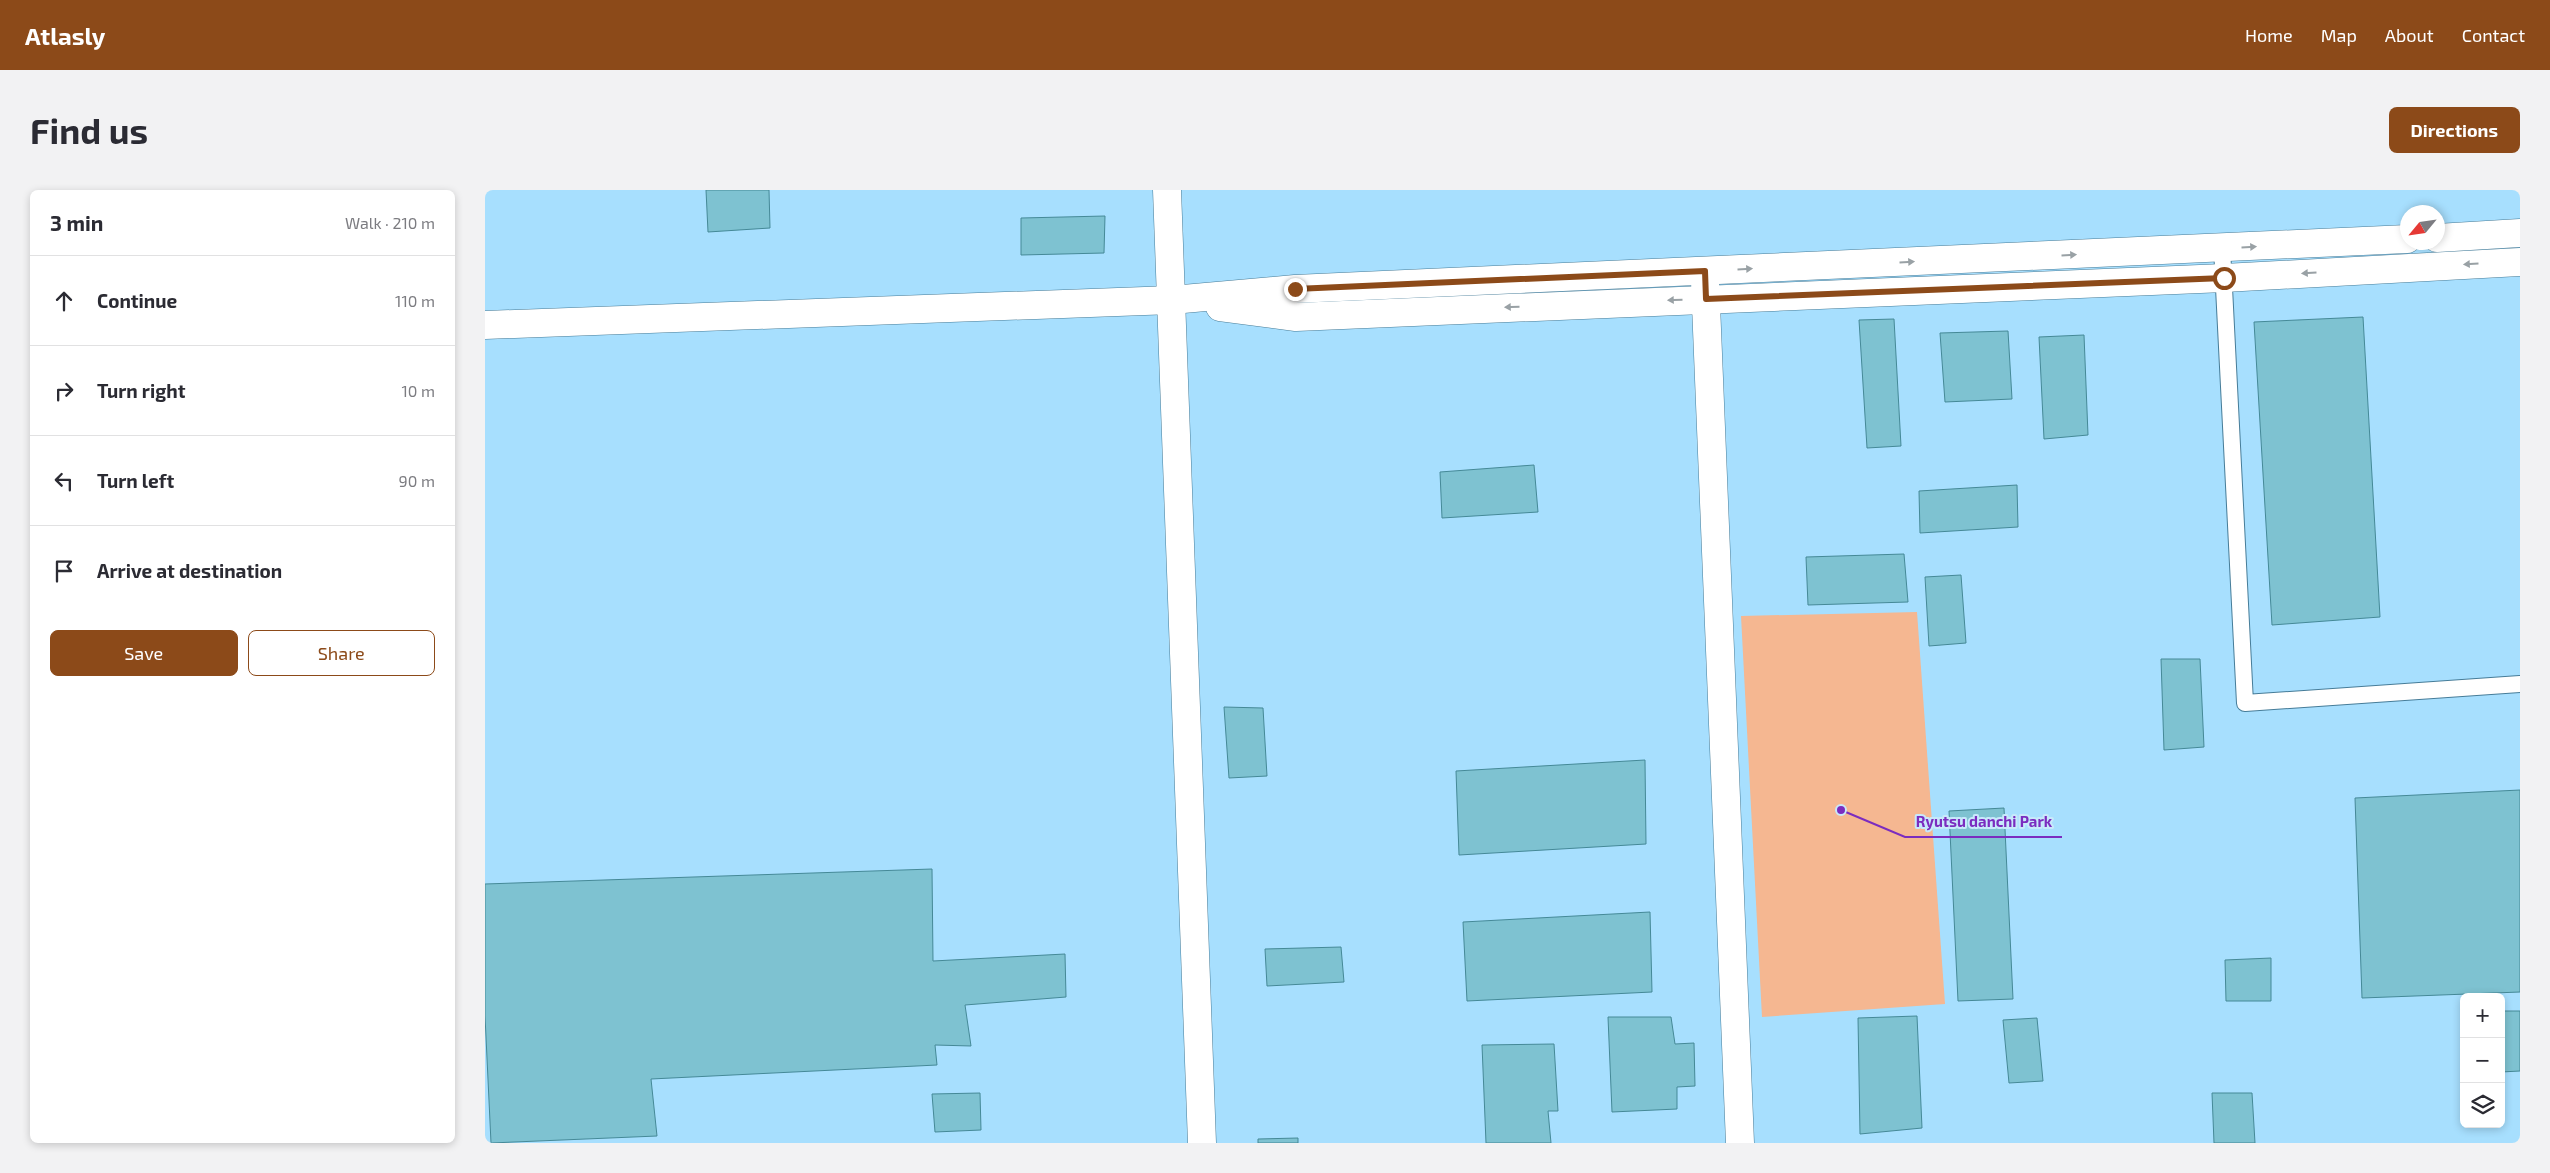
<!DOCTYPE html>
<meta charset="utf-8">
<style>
:root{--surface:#fff;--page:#f2f2f3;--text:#2b2b33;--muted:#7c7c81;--line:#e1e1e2;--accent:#8c4a19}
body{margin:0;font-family:"Exo 2",sans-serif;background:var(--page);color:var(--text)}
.controls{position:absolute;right:15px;bottom:15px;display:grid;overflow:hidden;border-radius:8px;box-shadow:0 2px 8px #0003}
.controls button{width:45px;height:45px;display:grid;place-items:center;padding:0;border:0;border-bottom:1px solid var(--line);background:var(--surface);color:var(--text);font:25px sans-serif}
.compass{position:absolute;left:1915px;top:15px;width:45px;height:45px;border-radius:50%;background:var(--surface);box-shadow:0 2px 8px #0003;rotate:241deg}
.stop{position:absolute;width:15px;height:15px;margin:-11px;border:4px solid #8c4a19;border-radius:50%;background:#fff}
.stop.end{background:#8c4a19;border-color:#fff;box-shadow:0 1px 5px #0008}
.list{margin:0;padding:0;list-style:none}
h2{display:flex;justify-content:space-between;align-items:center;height:65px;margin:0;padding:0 20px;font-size:21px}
h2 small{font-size:16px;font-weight:400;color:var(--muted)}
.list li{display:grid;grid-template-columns:32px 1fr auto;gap:15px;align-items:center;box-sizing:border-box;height:90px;padding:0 20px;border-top:1px solid var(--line)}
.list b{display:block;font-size:19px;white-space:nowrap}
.list em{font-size:16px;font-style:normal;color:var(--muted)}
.actions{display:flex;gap:10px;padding:15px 20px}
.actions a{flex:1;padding:11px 0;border:1px solid var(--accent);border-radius:8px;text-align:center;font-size:18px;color:var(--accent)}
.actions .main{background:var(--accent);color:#fff}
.icon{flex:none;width:28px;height:28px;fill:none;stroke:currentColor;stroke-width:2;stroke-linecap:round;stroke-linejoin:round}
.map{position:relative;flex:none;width:2035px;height:953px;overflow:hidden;border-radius:8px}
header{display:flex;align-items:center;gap:30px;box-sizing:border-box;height:70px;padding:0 25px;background:var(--accent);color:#fff}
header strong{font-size:24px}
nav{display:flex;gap:28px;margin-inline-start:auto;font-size:18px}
.intro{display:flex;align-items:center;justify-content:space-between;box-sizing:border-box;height:120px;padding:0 30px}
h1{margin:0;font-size:35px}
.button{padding:12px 22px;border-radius:8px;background:var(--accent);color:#fff;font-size:18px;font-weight:700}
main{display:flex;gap:30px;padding:0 30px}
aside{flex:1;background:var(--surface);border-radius:8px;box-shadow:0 2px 8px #0003}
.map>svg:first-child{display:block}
.green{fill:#f5b791}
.building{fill:#7ec2d1;stroke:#458997}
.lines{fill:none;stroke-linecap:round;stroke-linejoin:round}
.service-casing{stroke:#467c98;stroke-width:18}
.minor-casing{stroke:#467c98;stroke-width:29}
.tertiary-casing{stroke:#467c98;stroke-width:29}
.service{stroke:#fff;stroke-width:16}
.minor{stroke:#fff;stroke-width:28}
.tertiary{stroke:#fff;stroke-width:28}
.oneway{fill:#99a1a5}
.route{stroke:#8c4a19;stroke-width:6}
.leader{fill:none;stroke:#7b2cbf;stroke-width:2}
.callout-dot{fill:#7b2cbf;stroke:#c8e9fb;stroke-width:2}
.callout-label{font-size:15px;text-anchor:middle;font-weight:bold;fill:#7b2cbf;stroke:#c8e9fb;stroke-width:4;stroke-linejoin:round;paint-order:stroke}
</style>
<header>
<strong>Atlasly</strong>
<nav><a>Home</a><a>Map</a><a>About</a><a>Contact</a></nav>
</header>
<div class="intro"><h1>Find us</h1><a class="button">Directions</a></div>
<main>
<aside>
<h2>3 min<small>Walk · 210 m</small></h2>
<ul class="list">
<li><svg class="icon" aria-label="ahead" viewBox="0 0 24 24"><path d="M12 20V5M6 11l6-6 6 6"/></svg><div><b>Continue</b></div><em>110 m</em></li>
<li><svg class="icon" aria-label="right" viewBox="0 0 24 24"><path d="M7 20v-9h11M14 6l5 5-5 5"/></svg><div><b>Turn right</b></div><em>10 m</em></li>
<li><svg class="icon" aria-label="left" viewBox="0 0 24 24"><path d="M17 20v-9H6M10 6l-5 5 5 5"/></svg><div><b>Turn left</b></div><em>90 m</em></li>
<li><svg class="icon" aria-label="arrive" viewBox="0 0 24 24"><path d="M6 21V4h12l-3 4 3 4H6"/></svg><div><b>Arrive at destination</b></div></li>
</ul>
<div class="actions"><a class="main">Save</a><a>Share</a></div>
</aside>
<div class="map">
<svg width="2035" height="953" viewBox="0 0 2035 953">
<rect width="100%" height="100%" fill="#a7dffe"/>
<polygon class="green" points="1432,422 1460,814 1277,827 1256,426"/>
<g class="building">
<polygon points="221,0 284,0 285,38 223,42"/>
<polygon points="620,26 619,63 536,65 536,28"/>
<polygon points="1878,127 1895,427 1787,435 1769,132"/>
<polygon points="1409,129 1416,256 1382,258 1374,130"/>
<polygon points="1523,141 1527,209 1460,212 1455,143"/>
<polygon points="1599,145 1603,245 1559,249 1554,147"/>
<polygon points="1049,275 1053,322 957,328 955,282"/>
<polygon points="1532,295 1533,337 1435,343 1434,301"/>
<polygon points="1419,364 1423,412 1323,415 1321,367"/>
<polygon points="1476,385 1481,453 1444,456 1440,387"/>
<polygon points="1676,469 1715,469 1719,557 1679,560"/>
<polygon points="739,517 778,518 782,586 744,588"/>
<polygon points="1160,570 1161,654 974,665 971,581"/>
<polygon points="2035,600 2035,802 1877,808 1870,608"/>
<polygon points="1519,618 1528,809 1473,811 1464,621"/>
<polygon points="447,679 448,771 580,764 581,807 480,815 486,856 450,855 452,875 166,889 172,946 6,953 0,826 0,694"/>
<polygon points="1165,722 1167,802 982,811 978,732"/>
<polygon points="856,757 859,792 782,796 780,759"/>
<polygon points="1786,768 1786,811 1741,811 1740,770"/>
<polygon points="2016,821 2035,821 2035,881 2016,882"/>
<polygon points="1432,826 1437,938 1375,944 1373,828"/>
<polygon points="1123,827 1186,827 1190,854 1209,853 1210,896 1192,897 1192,919 1127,922"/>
<polygon points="1552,828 1558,891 1524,893 1518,830"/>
<polygon points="1069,854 1073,921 1063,921 1066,953 1001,953 997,855"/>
<polygon points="495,903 496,940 450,942 447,904"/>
<polygon points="1727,903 1767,903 1770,953 1729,953"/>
<polygon points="813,948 813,953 773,953 773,949"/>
</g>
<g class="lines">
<defs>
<polyline id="service" points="1737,58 1760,513 2035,494"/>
<g id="minor">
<polyline points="1952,48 2035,43"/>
<polyline points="1220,90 1255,953"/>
<polyline points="735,117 811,127 1739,88 2035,72"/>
<polyline points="0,135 687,110 810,99 1922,49"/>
</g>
<polyline id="tertiary" points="682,0 717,953"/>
</defs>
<use href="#service" class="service-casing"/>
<use href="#minor" class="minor-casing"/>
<use href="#tertiary" class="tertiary-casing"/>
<use href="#service" class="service"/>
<use href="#minor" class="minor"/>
<use href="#tertiary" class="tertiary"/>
</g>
<defs><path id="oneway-solid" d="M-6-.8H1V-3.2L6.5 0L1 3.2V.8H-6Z" transform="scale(1.25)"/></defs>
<g class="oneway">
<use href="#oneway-solid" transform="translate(1764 57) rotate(-3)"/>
<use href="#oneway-solid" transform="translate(1584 65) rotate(-3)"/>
<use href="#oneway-solid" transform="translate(1422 72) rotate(-3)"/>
<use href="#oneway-solid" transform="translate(1986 74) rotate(177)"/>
<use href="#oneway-solid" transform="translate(1260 79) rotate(-3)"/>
<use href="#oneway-solid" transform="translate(1824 83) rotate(177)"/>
<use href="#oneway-solid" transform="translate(1190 110) rotate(178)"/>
<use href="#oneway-solid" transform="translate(1027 117) rotate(178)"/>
</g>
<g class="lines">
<polyline class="route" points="810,99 1220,81 1221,109 1739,88"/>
</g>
<path class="leader" d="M1356 620L1420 647H1577"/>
<circle class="callout-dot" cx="1356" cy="620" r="5"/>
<g class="callout-label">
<text x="1499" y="637">Ryutsu danchi Park</text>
</g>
</svg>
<div class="controls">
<button>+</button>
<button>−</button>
<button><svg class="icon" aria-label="layers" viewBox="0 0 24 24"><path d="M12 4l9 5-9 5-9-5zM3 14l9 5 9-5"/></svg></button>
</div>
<svg class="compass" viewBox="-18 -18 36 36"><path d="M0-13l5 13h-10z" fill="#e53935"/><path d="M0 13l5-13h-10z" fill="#7c7c81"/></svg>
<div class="stop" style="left:1739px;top:88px"></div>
<div class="stop end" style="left:810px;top:99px"></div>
</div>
</main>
